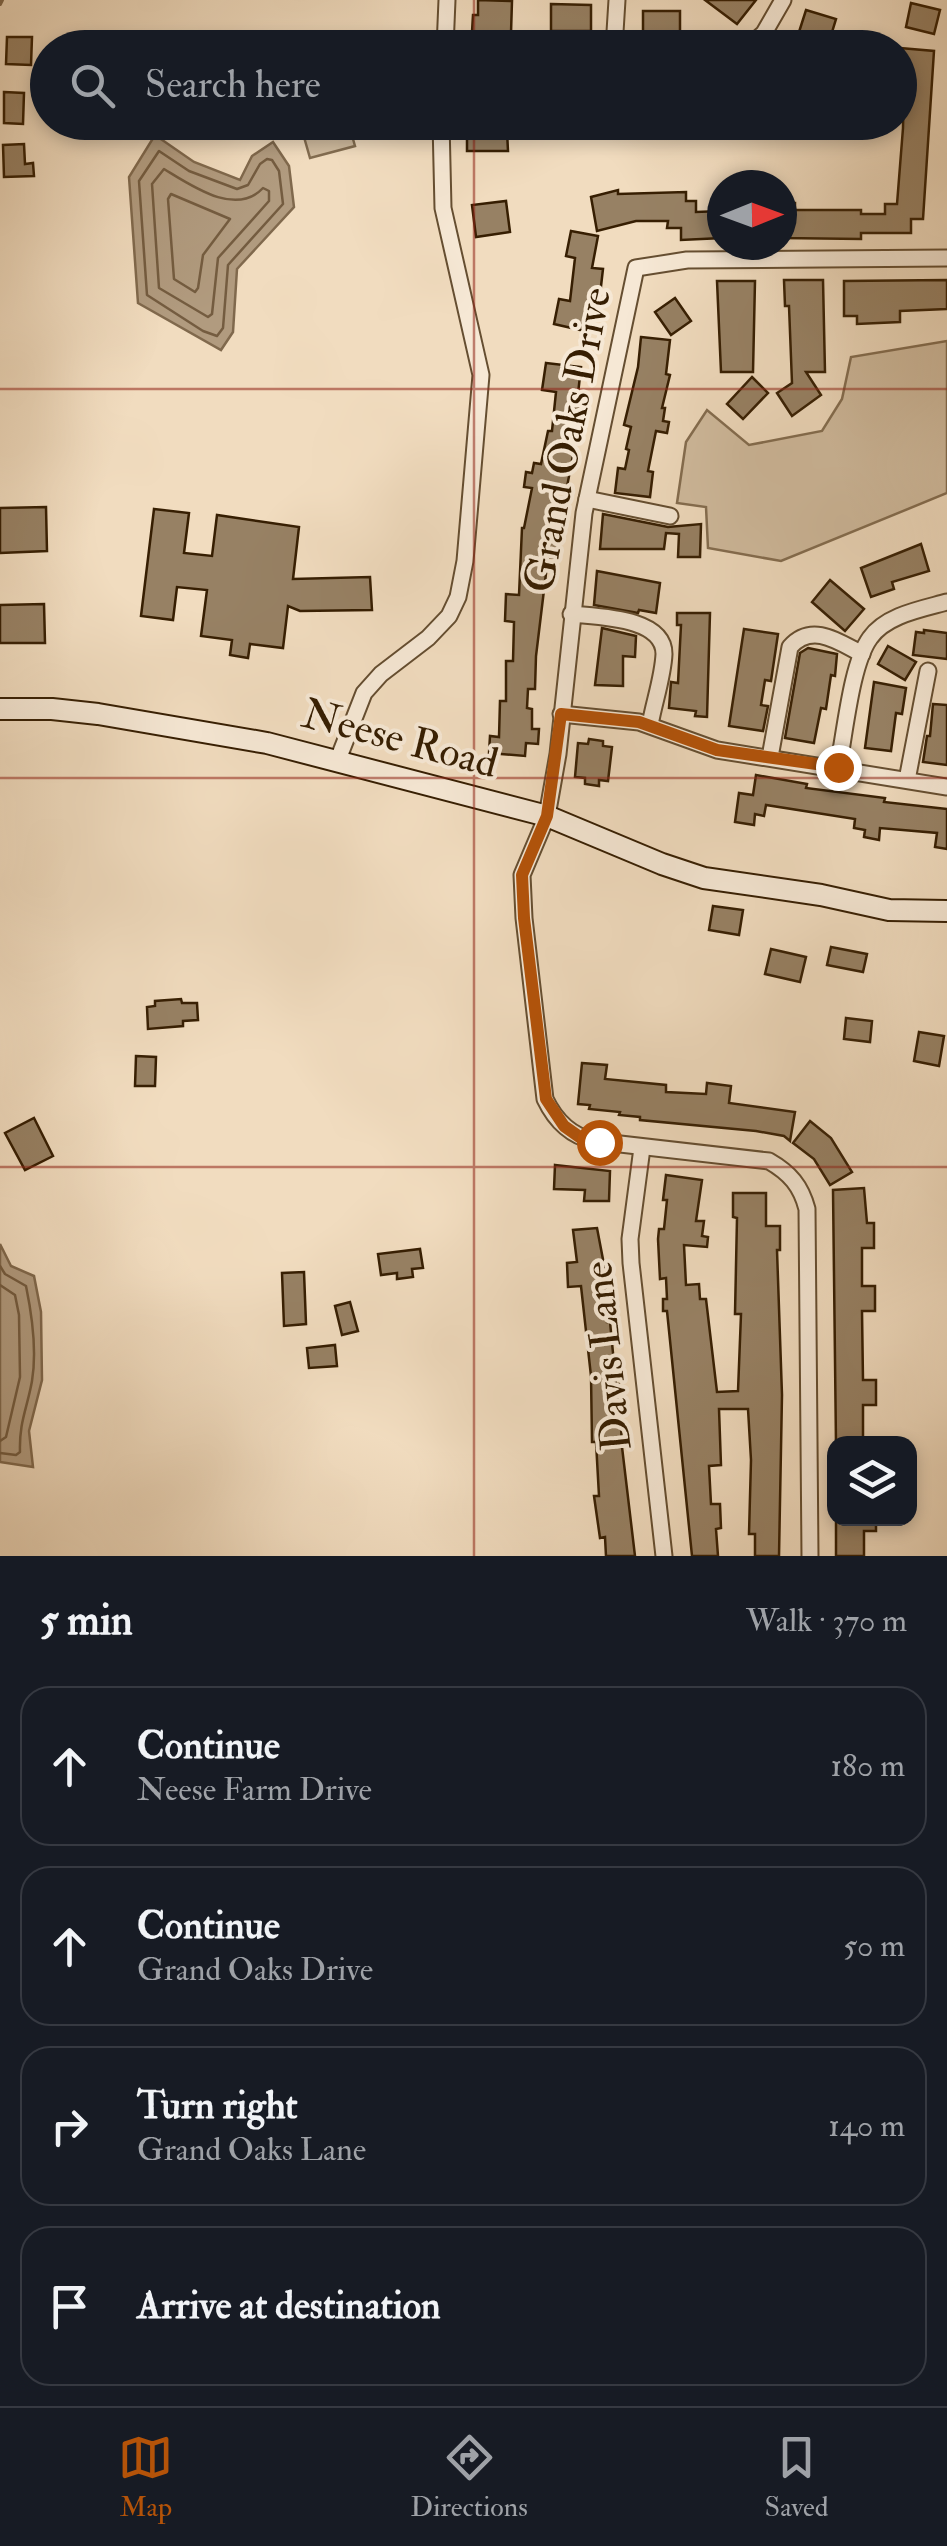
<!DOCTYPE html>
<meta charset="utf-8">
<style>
:root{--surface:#171b24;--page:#242831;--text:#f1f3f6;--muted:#9ea1a6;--line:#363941;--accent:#b45309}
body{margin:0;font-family:"IM FELL Double Pica",serif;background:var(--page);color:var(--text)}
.controls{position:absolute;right:30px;bottom:30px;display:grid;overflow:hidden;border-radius:20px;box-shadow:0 5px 15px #0003}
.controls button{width:90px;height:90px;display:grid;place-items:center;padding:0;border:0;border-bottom:2px solid var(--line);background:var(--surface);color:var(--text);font:50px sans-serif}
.compass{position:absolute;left:707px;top:170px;width:90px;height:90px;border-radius:50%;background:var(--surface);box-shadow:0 5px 15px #0003;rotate:89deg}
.stop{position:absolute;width:30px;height:30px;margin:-22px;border:8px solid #b45309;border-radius:50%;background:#fff}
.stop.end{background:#b45309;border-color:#fff;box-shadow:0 2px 10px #0008}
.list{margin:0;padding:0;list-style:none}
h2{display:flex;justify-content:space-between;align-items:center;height:130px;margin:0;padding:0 40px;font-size:42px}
h2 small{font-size:32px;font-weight:400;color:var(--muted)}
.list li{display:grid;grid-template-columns:65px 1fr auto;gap:30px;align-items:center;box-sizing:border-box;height:160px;margin:0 20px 20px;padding:0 20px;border:2px solid var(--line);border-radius:30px}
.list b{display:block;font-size:38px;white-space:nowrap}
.list p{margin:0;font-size:32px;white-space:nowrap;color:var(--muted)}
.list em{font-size:32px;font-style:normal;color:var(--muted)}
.icon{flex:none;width:55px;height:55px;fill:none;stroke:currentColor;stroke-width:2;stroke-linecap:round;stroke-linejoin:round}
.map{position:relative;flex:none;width:947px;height:1556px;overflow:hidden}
.search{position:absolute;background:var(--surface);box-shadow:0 5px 15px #0003;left:30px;right:30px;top:30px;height:110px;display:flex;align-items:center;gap:25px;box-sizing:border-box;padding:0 35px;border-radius:55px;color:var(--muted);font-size:38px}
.sheet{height:850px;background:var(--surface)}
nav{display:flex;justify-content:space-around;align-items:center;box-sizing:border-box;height:140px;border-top:2px solid var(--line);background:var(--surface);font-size:28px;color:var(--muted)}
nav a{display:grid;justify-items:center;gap:5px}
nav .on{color:var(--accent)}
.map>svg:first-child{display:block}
.green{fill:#d1bc9f;stroke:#846d50;stroke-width:2.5}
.water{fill:#b19b7f;stroke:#80694d;stroke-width:2.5}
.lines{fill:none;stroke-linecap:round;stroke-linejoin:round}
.shore{stroke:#745c40;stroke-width:2.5}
.stream{stroke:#80694d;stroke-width:4}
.building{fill:#978164;stroke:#361e02;stroke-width:2.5}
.street-casing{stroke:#654e31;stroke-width:19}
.secondary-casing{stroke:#361e02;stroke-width:24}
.street{stroke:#f6e8d5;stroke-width:15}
.secondary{stroke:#f6e8d5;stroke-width:20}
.route{stroke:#b45309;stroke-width:12}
.grid{fill:none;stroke:#8f2418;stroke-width:2.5;stroke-opacity:0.55}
.labels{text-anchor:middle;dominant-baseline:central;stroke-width:8;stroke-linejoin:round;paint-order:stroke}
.street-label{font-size:42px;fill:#361e02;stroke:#f6e8d5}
</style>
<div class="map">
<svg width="947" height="1556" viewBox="0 0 947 1556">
<rect width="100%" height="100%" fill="#f1dcbf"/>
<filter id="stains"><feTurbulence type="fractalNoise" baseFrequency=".002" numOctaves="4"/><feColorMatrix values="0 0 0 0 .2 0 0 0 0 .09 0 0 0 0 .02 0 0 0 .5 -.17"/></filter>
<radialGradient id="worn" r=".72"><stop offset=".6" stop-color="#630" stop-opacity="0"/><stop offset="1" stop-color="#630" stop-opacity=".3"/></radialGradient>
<g class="green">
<polygon points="349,125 355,146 310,158 304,137"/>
<polygon points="947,341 947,493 781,561 708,548 706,507 677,503 686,442 707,410 749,445 822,431 842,399 851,357"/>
</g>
<g class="water">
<polygon points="155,135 194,162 240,180 252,156 273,142 289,166 294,207 237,269 233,332 221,350 138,303 129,177"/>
<polygon points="0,1244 11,1266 34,1276 41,1312 42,1380 29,1431 33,1467 0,1462"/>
</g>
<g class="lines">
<g class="shore">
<polygon points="159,151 189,171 237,189 248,185 260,164 267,159 272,160 279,171 283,204 228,265 223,328 217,336 203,331 147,295 139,181"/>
<path d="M164 169C192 186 236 217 263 188L269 191V201L218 258 212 314 208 317 159 288 152 184Z"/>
<polygon points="171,194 230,219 203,255 198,288 195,292 174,279 168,199"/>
<path d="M0 1266 5 1274 26 1286C32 1315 37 1351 32 1381 27 1409 19 1422 20 1452L16 1455 0 1453"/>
<polyline points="0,1285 15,1295 19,1315 20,1377 6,1437 0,1441"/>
</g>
<polyline class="stream" points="0,4 2,0"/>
</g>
<g class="building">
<polygon points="478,0 512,1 511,33 472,32 473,15 478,15"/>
<polygon points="705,0 756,0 737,24"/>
<polygon points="911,3 940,10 934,34 906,27"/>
<polygon points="551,4 591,5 591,31 551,31"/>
<polygon points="806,10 836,19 829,42 799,32"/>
<polygon points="643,11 680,11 680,37 643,36"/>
<polygon points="7,37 32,37 31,65 6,64"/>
<polygon points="900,48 934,51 923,219 911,219 911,233 861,233 861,239 782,238 782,203 795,203 795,210 861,210 861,214 885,214 885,204 897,204 903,128 904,74 900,74"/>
<polygon points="4,92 24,93 23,124 4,123"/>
<polygon points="467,124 500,124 500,131 507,131 508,151 467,151"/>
<polygon points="24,144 25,164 33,163 34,176 4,177 3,145"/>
<polygon points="618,190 618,194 686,192 686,201 696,201 696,212 722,211 722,238 681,240 681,228 667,228 668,221 636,221 597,231 591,197"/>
<polygon points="506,201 510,232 476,237 472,205"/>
<polygon points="571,231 598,236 592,268 603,269 600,295 597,294 589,332 554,324 559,299 570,301 575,258 566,256"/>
<polygon points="784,280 823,280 825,372 806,372 821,395 792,416 777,393 792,383 789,306 785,306"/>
<polygon points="947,280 947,309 900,311 900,322 857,324 857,316 844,316 844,281"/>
<polygon points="717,281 755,281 753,372 721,372"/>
<polygon points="675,298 691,321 671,335 655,312"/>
<polygon points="641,337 670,340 666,374 670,375 662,408 665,408 663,421 669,422 667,433 656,431 648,471 653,472 650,497 615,493 618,468 625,469 629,450 626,449 631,427 624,425 638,367"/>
<polygon points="546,363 581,367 577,403 583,403 566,492 557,491 550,531 559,532 556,558 548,557 536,656 535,689 528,689 527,708 532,709 532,729 539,729 538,744 526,743 525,756 489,753 490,736 499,737 500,701 506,701 506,661 513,661 514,622 505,621 506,594 519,595 522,528 524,528 532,488 524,487 526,472 532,473 534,463 541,464 548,431 552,431 556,392 542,390"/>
<polygon points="752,377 768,393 743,419 727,404"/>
<polygon points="46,507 47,551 0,553 0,508"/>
<polygon points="154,509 189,513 184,553 212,556 217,515 299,527 293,579 370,577 372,610 300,611 288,606 283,648 250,644 248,658 230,655 232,640 201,636 207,590 177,587 173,620 141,616"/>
<polygon points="603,514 668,527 701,524 700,557 678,557 679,534 666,533 664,549 600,549"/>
<polygon points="921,544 929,571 892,582 894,589 871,597 861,568"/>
<polygon points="597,571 660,583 656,613 639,610 638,613 594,605"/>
<polygon points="830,580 864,609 845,631 812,602"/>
<polygon points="44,604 45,643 0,643 0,605"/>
<polygon points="677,613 710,613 707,717 695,716 696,711 669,708 671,682 678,683 681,625 677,625"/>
<polygon points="602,628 636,636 635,657 623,656 623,686 595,685"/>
<polygon points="744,629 778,634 771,681 765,680 761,705 768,706 763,731 729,726"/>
<polygon points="924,630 947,633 947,659 913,655 916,632 924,633"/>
<polygon points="888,646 916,662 905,680 878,664"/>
<polygon points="808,648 837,654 835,676 831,675 826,709 821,708 814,743 785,738 800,653"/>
<polygon points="874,682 906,688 902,714 896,713 891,751 865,748"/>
<polygon points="933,704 947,705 947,765 923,762 927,736 930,736"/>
<polygon points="589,739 603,741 603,746 612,747 608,781 599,780 599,786 585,784 585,778 575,777 578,743 588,744"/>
<polygon points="756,775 807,784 806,788 885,798 884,802 947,809 947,849 935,847 937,833 880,828 879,840 864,837 865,830 854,828 855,819 766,805 764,816 755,814 754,825 735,822 739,793 753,795"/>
<polygon points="713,906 743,910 739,935 709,930"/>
<polygon points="831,947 867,954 863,972 827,965"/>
<polygon points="771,949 806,957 800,982 765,974"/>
<polygon points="181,999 182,1003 197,1003 198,1020 183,1021 183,1026 148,1029 147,1007 155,1006 155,1001"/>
<polygon points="846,1018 872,1021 870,1042 844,1039"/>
<polygon points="919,1032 944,1036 939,1066 914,1061"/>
<polygon points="136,1056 156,1057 155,1086 135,1086"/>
<polygon points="582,1063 607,1065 605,1079 666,1085 666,1092 706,1094 707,1083 731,1086 729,1103 795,1112 790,1141 784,1136 756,1131 640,1120 640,1117 619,1115 620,1112 589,1109 590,1105 578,1104"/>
<polygon points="34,1118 53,1156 25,1170 5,1133"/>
<polygon points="810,1121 831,1138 852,1172 830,1185 814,1159 793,1143"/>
<polygon points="555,1165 610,1171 609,1201 584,1201 585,1190 554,1189"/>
<polygon points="666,1175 702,1180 696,1221 704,1221 702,1236 708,1237 707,1247 684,1245 686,1285 699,1284 700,1299 706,1299 717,1392 738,1391 741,1314 735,1314 737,1218 733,1217 733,1193 766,1193 766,1226 780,1226 780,1250 777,1250 782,1395 779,1556 755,1556 755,1534 749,1534 751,1460 748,1409 719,1409 721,1465 709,1466 711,1504 720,1504 721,1528 716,1529 718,1556 692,1556 667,1311 663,1311 663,1299 667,1299 666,1278 660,1279 658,1239 659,1229 664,1229 667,1200 663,1200"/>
<polygon points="864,1188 867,1223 874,1223 874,1248 862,1248 862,1286 875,1286 875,1311 862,1311 863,1380 876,1380 876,1405 863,1405 863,1444 836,1444 833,1190"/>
<polygon points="597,1228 605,1270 607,1322 610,1322 616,1384 619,1384 622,1447 635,1556 606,1556 605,1537 600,1538 594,1496 599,1496 596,1442 592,1442 591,1376 581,1286 568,1287 567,1263 577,1262 573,1230"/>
<polygon points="420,1249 423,1268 412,1269 413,1277 397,1279 397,1273 381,1275 378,1254"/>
<polygon points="304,1272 306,1324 284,1326 282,1273"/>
<polygon points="350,1302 358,1331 342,1335 335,1306"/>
<polygon points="335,1345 337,1366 309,1368 307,1348"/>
<polygon points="836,1518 876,1518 876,1531 864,1531 864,1556 836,1556"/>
</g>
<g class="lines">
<defs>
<g id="street">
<polyline points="445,48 447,0"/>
<polyline points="614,48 617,0"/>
<polyline points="747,48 764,33 783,0"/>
<polyline points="587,499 670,516"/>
<path d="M571 614C598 617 664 617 664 654 663 677 654 702 650 725"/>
<polyline points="561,714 639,722 717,750 947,787"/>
<path d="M770 757 790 647C812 622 839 642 862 654"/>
<polyline points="337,762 364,693 381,674 428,638 449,616 458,597 465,561 481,375 443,208 441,122"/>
<path d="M838 767C845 734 851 664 870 638 886 615 922 609 947 602"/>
<polyline points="907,780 928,671"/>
<polyline points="642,1148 630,1239 631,1263 664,1556"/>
<path d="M810 1556 807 1209C801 1186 790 1173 769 1161L594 1141C571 1136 555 1120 545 1099L524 918 522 875 547 816 558 754 584 513 636 268 687 260 947 258"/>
</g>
<polyline id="secondary" points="0,709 52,709 98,714 267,743 547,816 662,864 704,878 821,895 889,910 947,911"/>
</defs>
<use href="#street" class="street-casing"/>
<use href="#secondary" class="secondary-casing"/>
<use href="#street" class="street"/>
<use href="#secondary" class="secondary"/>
</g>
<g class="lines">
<polyline class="route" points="599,1142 581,1138 564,1126 546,1099 524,918 522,875 547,816 561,714 639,722 717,750 838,767"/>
</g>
<path class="grid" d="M474 0V48M474 122V1556M0 389H947M0 778H947M0 1167H947"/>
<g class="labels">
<g class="street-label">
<text transform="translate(568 440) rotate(-79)">Grand Oaks Drive</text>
<text transform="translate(400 739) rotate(15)">Neese Road</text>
<text transform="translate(608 1356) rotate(-96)">Davis Lane</text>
</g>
</g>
<rect width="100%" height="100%" filter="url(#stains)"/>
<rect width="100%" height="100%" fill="url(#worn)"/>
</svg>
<div class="controls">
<button><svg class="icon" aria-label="layers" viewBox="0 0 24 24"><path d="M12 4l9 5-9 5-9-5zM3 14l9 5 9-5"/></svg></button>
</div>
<svg class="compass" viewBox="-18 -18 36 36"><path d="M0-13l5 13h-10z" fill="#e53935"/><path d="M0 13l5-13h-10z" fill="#9ea1a6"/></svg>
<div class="stop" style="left:599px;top:1142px"></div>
<div class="stop end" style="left:838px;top:767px"></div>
<div class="search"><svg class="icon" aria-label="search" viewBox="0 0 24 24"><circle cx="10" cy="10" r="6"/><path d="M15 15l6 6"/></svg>Search here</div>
</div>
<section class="sheet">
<h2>5 min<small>Walk · 370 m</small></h2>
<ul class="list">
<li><svg class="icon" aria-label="ahead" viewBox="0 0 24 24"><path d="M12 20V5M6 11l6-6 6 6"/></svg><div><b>Continue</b><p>Neese Farm Drive</p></div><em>180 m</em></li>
<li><svg class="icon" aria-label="ahead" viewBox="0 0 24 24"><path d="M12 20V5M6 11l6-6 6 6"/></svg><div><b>Continue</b><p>Grand Oaks Drive</p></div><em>50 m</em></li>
<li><svg class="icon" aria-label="right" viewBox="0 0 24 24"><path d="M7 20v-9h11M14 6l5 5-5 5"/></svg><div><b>Turn right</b><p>Grand Oaks Lane</p></div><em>140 m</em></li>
<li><svg class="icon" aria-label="arrive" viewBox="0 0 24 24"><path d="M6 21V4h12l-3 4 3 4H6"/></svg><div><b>Arrive at destination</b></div></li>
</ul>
</section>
<nav>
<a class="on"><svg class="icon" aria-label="map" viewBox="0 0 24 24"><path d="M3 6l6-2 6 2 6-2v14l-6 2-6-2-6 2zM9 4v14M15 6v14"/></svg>Map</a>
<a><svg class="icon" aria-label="directions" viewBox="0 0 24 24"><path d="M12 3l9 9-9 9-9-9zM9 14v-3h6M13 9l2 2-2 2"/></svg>Directions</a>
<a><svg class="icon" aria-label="saved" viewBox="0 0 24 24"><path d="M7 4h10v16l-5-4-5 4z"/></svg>Saved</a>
</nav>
